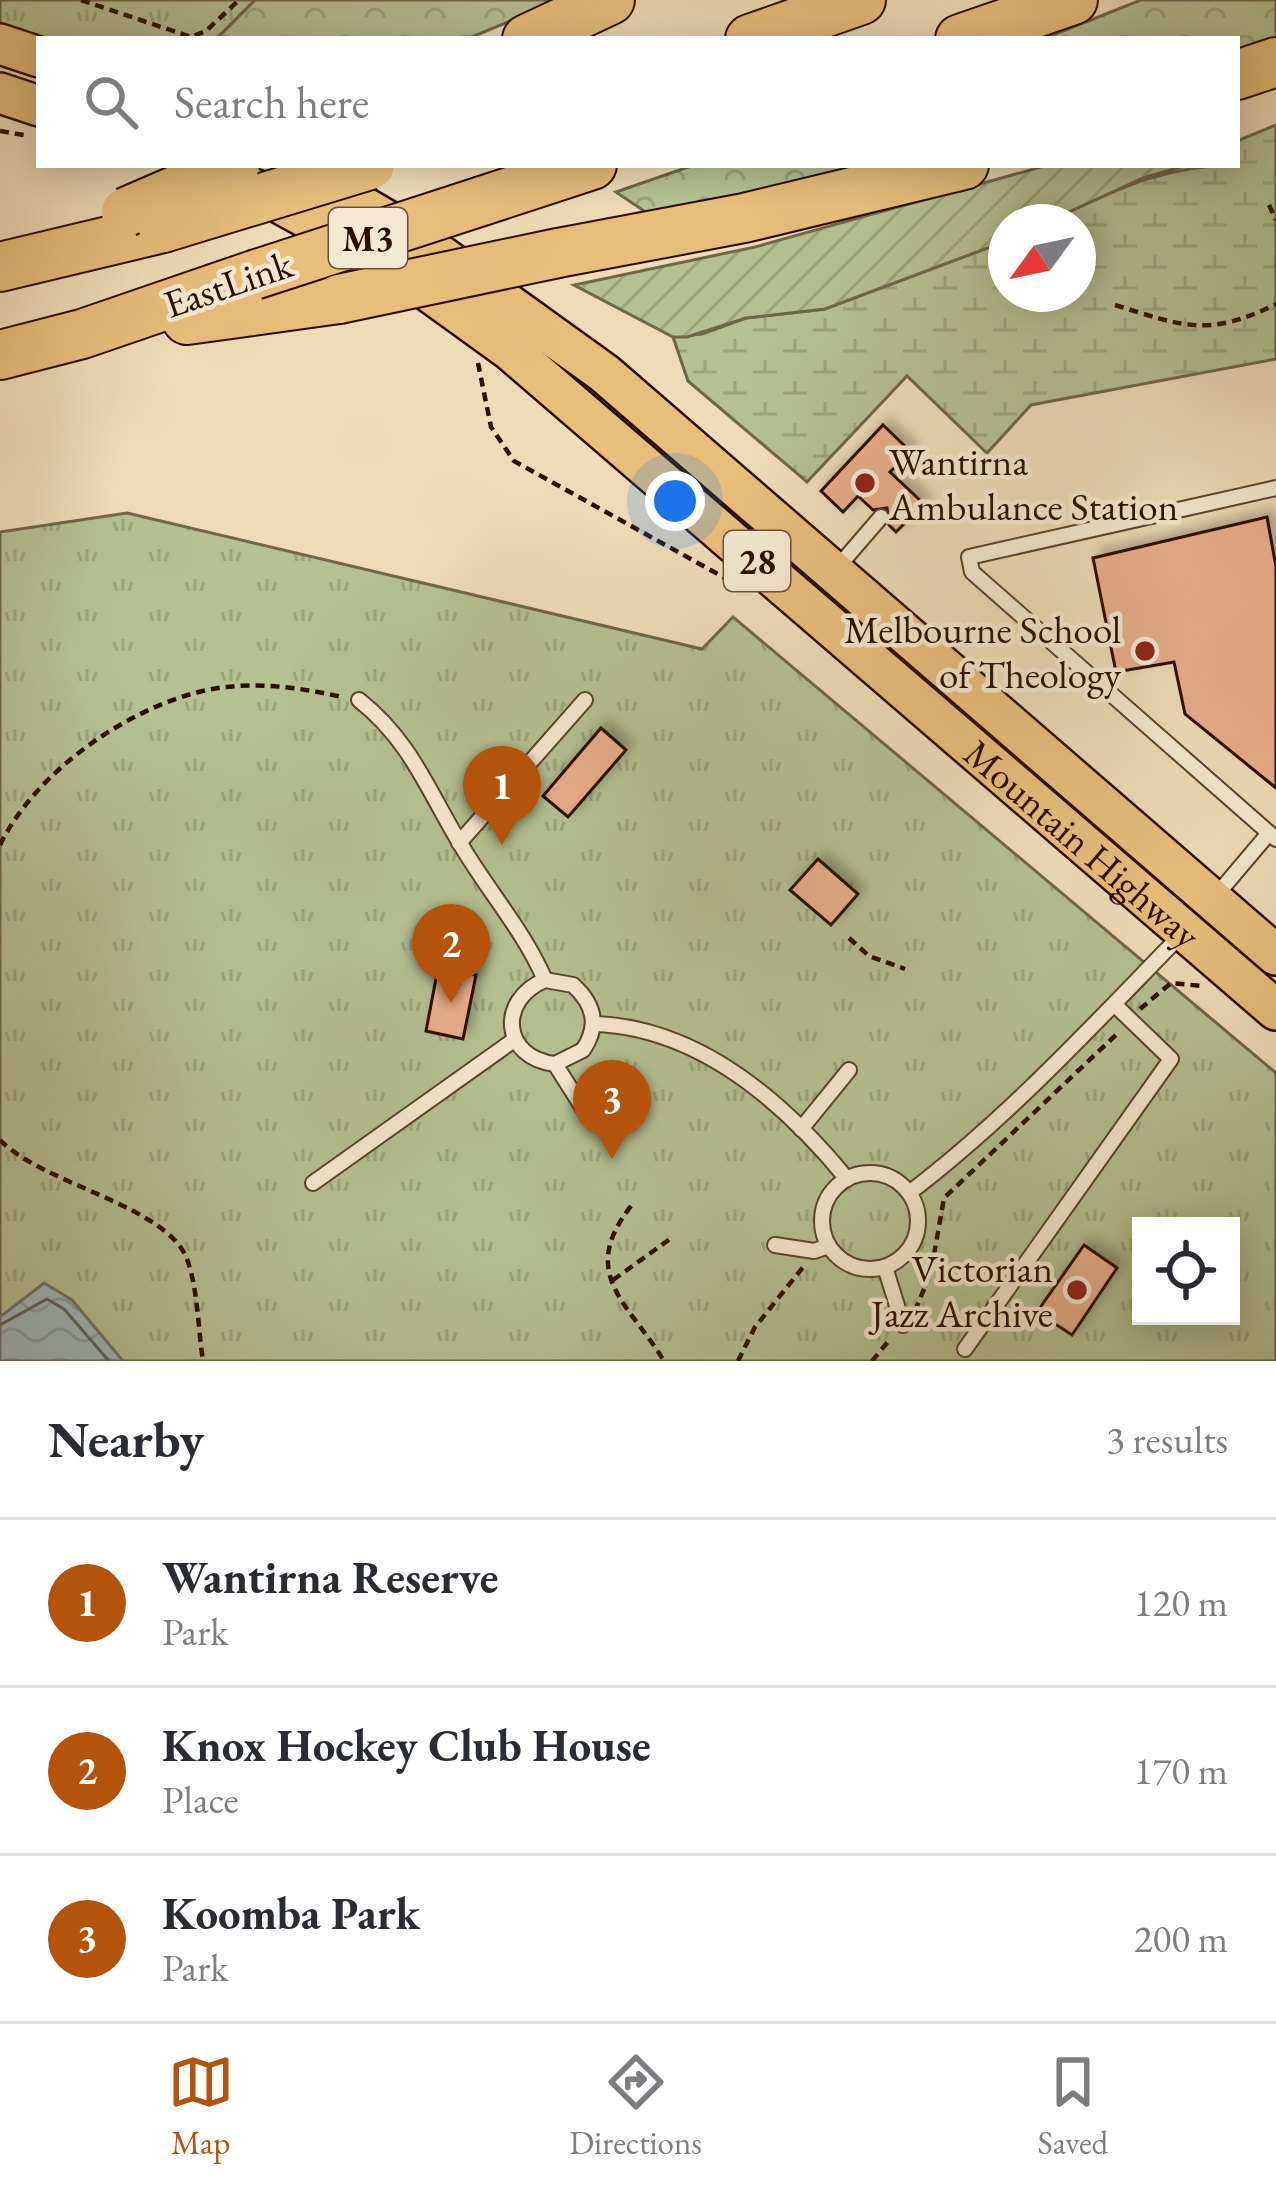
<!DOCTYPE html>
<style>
:root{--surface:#fff;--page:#f2f2f3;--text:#2b2b33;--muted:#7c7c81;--line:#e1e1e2;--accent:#b45309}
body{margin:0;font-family:"EB Garamond",serif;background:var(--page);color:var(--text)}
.controls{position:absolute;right:36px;bottom:36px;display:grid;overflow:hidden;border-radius:0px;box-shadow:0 6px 30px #0003}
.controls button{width:108px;height:108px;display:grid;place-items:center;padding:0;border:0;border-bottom:3px solid var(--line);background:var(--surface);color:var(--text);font:60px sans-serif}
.compass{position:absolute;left:988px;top:204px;width:108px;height:108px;border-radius:50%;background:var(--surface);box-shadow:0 6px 30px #0003;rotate:237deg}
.you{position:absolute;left:675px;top:501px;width:42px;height:42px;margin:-30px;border:9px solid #fff;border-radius:50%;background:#1a73e8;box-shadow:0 0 0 18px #1a73e833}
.badge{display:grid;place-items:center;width:78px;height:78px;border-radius:50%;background:var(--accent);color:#fff;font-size:39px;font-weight:700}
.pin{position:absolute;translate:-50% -99px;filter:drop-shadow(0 3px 6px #0008)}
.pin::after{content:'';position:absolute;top:63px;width:42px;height:36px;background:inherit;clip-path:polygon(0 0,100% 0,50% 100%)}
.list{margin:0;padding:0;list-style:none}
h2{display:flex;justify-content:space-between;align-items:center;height:156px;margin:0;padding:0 48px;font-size:51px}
h2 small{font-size:39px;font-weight:400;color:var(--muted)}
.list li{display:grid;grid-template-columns:78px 1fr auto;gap:36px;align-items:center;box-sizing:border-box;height:168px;padding:0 48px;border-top:3px solid var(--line)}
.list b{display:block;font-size:45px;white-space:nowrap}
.list p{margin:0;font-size:39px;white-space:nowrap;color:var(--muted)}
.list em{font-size:39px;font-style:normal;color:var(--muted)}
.icon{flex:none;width:66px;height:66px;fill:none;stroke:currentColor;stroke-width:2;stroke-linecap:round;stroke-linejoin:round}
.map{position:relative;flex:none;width:1276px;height:1361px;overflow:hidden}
.search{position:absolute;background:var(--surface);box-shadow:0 6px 30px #0003;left:36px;right:36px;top:36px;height:132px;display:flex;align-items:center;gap:30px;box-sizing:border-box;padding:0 42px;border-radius:0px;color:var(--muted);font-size:45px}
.sheet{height:660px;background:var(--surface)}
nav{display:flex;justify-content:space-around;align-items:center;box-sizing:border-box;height:168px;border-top:3px solid var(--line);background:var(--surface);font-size:33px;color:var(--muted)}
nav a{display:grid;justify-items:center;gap:6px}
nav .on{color:var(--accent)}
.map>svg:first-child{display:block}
.forest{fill:url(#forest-crowns);stroke:#706749;stroke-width:3}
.wetland{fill:url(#wetland-marsh);stroke:#706749;stroke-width:3}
.park{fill:url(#park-tufts);stroke:#706749;stroke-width:3;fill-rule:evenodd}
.garden{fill:url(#garden-furrows);stroke:#706749;stroke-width:3}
.water{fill:url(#water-waves);stroke:#70746f;stroke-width:3}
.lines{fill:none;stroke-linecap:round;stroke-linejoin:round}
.shore{stroke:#64635c;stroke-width:3}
.building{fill:#e6ad88;stroke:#2a0d01;stroke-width:3;filter:url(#shadow)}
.service-casing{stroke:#5b412e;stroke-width:18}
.primary-casing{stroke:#2a0d01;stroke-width:44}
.motorway-casing{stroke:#2a0d01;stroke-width:52}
.path{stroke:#2a0d01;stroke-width:4.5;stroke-dasharray:9 6;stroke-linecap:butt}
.service{stroke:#f5e8d0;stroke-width:14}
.primary{stroke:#e8be7b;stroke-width:39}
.motorway{stroke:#e8be7b;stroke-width:48}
.motorway-bridge-casing{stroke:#2a0d01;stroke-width:52;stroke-linecap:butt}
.motorway-bridge{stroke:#e8be7b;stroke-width:48}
.poi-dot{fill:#8f2418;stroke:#f5e8d0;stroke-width:4.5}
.labels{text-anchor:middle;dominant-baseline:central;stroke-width:9;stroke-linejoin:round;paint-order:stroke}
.shield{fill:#f5e8d0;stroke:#674f3f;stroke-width:3}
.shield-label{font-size:36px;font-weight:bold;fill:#2a0d01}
.street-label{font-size:39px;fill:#2a0d01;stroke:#f5e8d0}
.poi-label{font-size:39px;fill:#2a0d01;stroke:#f5e8d0;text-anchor:end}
</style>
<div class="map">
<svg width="1276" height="1361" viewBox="0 0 1276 1361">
<defs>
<pattern id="forest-crowns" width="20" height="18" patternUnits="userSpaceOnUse" patternTransform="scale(3)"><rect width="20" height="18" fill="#b5c191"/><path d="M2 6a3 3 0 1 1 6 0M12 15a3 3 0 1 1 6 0" fill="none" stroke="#9ca57b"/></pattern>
<pattern id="wetland-marsh" width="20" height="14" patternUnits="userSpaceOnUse" patternTransform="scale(3)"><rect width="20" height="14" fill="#b5c191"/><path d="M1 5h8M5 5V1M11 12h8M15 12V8" fill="none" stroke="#9ca57b"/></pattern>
<pattern id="park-tufts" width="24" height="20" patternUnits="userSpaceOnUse" patternTransform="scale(3)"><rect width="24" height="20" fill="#b5c191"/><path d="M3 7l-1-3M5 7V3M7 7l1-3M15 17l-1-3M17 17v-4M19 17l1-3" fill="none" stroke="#9ca57b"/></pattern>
<pattern id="garden-furrows" width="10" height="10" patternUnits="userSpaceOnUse" patternTransform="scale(3)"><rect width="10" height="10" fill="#b5c191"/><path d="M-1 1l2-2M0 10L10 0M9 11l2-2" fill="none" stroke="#9ca57b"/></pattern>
<pattern id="water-waves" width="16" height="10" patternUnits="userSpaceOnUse" patternTransform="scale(3)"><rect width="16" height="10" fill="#9eb9b8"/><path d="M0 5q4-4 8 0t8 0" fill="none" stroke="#889e9c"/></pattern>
<filter id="shadow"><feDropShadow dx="7" dy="-7" stdDeviation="6" flood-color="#0004"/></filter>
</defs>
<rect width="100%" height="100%" fill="#efdcb6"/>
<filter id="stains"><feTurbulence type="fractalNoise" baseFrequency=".00167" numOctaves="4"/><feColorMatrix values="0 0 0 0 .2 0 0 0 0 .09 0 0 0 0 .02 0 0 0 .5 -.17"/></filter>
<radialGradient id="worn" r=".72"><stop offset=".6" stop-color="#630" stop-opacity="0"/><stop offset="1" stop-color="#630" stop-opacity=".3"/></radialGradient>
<g class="forest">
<polygon points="255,0 561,0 467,39 216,39"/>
<polygon points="1141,0 1276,0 1276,48 1237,63 1237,39 1043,39"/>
<polygon points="694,165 914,165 663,224 616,192"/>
</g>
<path class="wetland" d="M1276 125V359L1031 405 987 453 907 376 807 482 688 381 673 337 702 334 746 318 825 309 1006 241V294H1078V222H1047C1114 191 1162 165 1237 165V141Z"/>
<g class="park">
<polygon points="0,0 255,0 216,39 0,44"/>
<path d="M127 513 702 649 733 617 1276 1073V1361H0V532ZM1141 1226H1231V1316H1141Z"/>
</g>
<polygon class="garden" points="1048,165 1188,165 1143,178 1047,222 1006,222 1006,241 825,309 746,318 687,337 673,337 574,285 755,247"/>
<polygon class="water" points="44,1283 72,1300 123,1361 0,1361 0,1317"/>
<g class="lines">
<polyline class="shore" points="0,1325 47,1299 64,1309 109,1361"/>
</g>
<g class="building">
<polygon points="883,425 911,452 890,472 924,504 896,532 889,525 887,508 873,510 858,496 843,512 821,491"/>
<polygon points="1267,517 1276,567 1276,788 1185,714 1174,662 1116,672 1093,558"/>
<polygon points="601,728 626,750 568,817 543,796"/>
<polygon points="818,859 858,894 831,925 790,890"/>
<polygon points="438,968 476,975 463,1039 426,1031"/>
<polygon points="1084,1245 1117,1268 1072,1335 1037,1312"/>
</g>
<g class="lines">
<defs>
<g id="service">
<polyline points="1276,488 969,557 972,572 1276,839"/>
<polyline points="837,568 881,517"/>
<path d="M359 700C411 741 428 791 461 845 488 891 524 931 545 980"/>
<polyline points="459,843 585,700"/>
<polyline points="1214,898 1269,833"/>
<path d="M594 1024C698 1027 784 1102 847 1179"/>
<path d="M555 1064 583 1050C599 1026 595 1005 573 985L545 980C497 1000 502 1058 555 1064L588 1116"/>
<polyline points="801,1129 849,1070"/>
<circle cx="870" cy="1221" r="48"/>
<polyline points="313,1183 514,1040"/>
<path d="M909 1193C1009 1117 1093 1025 1181 935"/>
<polyline points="775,1245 814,1251 829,1246"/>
<polyline points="885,1267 903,1325"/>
<polyline points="965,1349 1171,1059 1116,1006"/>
</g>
<g id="primary">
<polyline points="0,44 39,57"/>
<polyline points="0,93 39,106"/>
<polyline points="301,170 415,237 604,373 1276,955"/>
<path id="s1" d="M254 189 392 265 511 351 1276 1010"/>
</g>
<g id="motorway">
<polyline points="527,39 610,0"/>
<polyline points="750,39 861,0"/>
<polyline points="960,39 1073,0"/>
<polyline points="1237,75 1276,62"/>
<polyline points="482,201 592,165"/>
<polyline points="558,253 744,218 964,165"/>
<polyline points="0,267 163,228"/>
<polyline points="187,320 339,299"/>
<polyline points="0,355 82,334 254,275"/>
</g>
</defs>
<use href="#service" class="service-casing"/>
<use href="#primary" class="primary-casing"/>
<use href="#motorway" class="motorway-casing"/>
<g class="path">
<polyline points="81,0 191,37 206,31 239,0"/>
<polyline points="0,131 24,135"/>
<polyline points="1269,205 1276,220"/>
<path d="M1115 305C1183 326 1208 338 1276 304"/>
<polyline points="478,363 491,427 514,461 725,578"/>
<path d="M0 845C35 773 125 709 203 691 250 680 297 687 342 697"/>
<polyline points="849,938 869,956 905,969"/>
<polyline points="1140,1009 1171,983 1202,986"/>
<path d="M0 1140C44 1185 166 1205 187 1259 198 1289 198 1329 203 1361"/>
<path d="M631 1206C577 1275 630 1304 664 1361"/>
<polyline points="613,1280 670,1239"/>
<polyline points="915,1311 931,1272 944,1198 1120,1031"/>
<polyline points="738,1361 755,1327 804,1266"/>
<polyline points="872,1361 891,1338"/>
</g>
<use href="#service" class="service"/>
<use href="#primary" class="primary"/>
<use href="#motorway" class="motorway"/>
<defs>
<g id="motorway-bridge">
<polyline points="126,212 235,165"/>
<polyline points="163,228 370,165"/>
<polyline points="254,275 482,201"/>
<polyline points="339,299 558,253"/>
</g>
</defs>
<use href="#motorway-bridge" class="motorway-bridge-casing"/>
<use href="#motorway-bridge" class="motorway-bridge"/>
</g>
<g class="poi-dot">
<circle cx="865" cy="483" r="12"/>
<circle cx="1145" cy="651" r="12"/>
<circle cx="1077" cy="1290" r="12"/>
</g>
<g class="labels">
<g class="shield">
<rect x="329" y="208" width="78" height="60" rx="9"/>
<rect x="724" y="531" width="66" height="60" rx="9"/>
</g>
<g class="shield-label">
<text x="368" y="238">M3</text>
<text x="757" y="561">28</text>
</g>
<g class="street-label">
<text transform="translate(228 284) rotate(-19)">EastLink</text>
<text stroke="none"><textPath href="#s1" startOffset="1059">Mountain Highway</textPath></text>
</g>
<g class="poi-label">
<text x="889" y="461" text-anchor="start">Wantirna<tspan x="889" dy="45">Ambulance Station</tspan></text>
<text x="1121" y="629">Melbourne School<tspan x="1121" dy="45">of Theology</tspan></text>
<text x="1053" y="1268">Victorian<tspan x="1053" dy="45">Jazz Archive</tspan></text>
</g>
</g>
<rect width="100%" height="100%" filter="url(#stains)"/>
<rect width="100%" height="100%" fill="url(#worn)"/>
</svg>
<div class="controls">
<button><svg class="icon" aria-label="locate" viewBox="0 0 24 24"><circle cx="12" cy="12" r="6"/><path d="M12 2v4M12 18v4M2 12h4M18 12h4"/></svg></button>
</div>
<svg class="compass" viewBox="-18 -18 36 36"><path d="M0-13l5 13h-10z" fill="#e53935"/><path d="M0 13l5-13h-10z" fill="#7c7c81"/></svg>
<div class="you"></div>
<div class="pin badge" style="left:502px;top:845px">1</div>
<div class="pin badge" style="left:451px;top:1003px">2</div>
<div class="pin badge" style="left:612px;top:1159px">3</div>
<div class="search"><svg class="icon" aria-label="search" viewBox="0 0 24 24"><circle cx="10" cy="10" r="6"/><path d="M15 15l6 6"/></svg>Search here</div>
</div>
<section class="sheet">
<h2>Nearby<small>3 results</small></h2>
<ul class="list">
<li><span class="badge">1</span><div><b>Wantirna Reserve</b><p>Park</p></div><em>120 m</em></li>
<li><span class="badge">2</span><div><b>Knox Hockey Club House</b><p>Place</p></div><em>170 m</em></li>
<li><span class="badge">3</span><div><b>Koomba Park</b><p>Park</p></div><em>200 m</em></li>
</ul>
</section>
<nav>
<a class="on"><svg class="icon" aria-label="map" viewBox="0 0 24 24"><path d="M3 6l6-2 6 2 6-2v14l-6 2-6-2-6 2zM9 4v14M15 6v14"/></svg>Map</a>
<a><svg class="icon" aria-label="directions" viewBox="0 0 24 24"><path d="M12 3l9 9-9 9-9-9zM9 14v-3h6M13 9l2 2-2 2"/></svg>Directions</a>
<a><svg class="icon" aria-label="saved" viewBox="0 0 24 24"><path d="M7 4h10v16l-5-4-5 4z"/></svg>Saved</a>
</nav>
